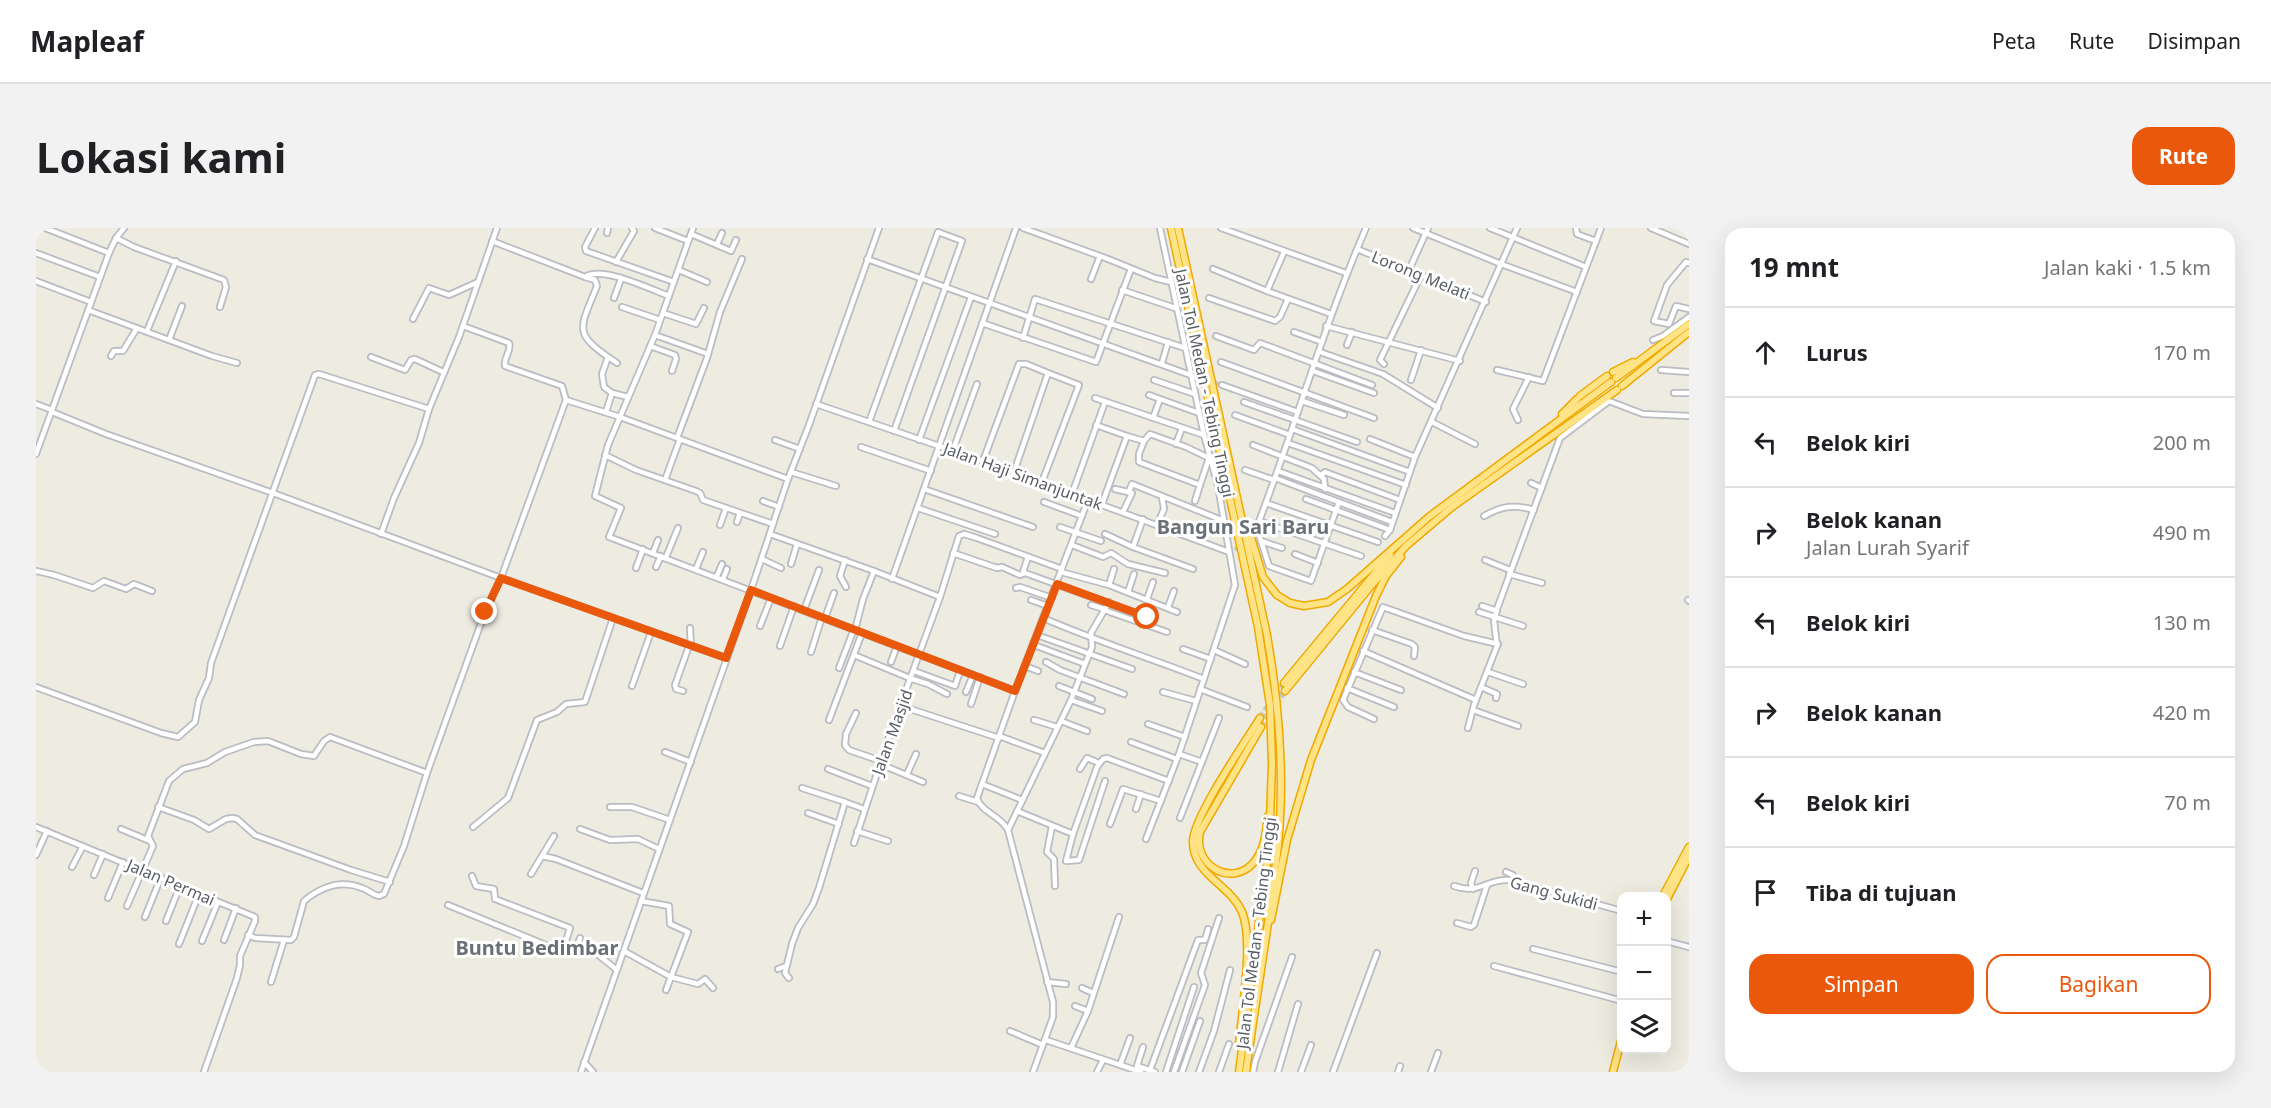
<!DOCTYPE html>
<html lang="id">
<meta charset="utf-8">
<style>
:root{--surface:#fff;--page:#f2f2f2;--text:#202124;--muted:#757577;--line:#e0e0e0;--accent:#ea580c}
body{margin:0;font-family:"Noto Sans",sans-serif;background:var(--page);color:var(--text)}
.controls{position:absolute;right:18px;bottom:18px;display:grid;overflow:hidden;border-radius:12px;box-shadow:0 6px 24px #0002}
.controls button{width:54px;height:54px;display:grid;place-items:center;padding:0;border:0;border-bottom:2px solid var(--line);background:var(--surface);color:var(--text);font:30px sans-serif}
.stop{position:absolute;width:18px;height:18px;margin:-14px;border:4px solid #ea580c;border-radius:50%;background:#fff}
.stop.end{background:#ea580c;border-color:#fff;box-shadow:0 2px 6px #0008}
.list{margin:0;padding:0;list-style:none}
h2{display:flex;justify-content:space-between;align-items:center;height:78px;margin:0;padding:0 24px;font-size:26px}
h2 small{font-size:20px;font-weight:400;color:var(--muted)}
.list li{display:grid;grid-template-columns:39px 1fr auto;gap:18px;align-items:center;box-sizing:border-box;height:90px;padding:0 24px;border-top:2px solid var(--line)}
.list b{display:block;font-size:22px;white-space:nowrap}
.list p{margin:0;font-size:20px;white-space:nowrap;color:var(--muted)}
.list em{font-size:20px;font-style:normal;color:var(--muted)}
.actions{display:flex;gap:12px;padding:18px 24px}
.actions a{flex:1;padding:14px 0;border:2px solid var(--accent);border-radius:18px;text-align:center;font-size:21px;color:var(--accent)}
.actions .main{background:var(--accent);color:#fff}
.icon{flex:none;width:33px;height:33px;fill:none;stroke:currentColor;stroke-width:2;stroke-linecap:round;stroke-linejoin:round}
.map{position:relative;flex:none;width:1653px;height:844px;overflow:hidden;border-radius:18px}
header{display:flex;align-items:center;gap:36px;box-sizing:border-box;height:84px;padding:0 30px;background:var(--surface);border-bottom:2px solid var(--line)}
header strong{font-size:28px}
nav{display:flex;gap:33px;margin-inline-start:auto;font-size:21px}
.intro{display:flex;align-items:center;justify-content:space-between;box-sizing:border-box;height:144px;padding:0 36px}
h1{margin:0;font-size:42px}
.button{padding:15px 27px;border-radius:18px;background:var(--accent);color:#fff;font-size:21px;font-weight:700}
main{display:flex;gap:36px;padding:0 36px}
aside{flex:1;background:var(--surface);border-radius:18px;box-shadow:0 6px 24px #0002}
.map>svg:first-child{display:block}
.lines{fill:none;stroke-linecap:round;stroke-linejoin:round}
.minor-tunnel{stroke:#c9c8c2;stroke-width:4.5;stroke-dasharray:4.5 2;stroke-linecap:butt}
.highway-tunnel{stroke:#c9c8c2;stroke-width:6;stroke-dasharray:6 3;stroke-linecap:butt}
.minor-casing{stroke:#b9bcc2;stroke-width:8}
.highway-casing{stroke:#efa900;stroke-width:9}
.minor{stroke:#fff;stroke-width:4.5}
.highway{stroke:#ffe387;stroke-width:6}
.route{stroke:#ea580c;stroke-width:8}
.labels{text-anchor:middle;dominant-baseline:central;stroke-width:6;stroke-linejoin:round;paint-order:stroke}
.street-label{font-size:16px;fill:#595e64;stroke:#fff}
.quarter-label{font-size:20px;font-weight:bold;fill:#6a7076;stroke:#fff}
</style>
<header>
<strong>Mapleaf</strong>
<nav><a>Peta</a><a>Rute</a><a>Disimpan</a></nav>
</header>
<div class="intro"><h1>Lokasi kami</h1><a class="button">Rute</a></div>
<main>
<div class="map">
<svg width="1653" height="844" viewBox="0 0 1653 844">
<rect width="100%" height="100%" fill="#eeece1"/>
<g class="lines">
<g class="minor-tunnel">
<polyline points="1160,149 1186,157"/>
<polyline points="1199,322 1206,316"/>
</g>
<g class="highway-tunnel">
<polyline points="1224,490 1248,455"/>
<polyline points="1225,499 1249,463"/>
</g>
<defs>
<g id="minor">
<polyline points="9,0 73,25"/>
<polyline points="559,0 549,19 550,23 638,54"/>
<polyline points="619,0 652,13"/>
<polyline points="657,0 619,107 572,217 559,268 585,280 573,309 979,463"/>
<polyline points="987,0 1072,31 1119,50 1135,54"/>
<polyline points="1185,0 1310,45"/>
<polyline points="1377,0 1465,36 1541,64"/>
<polyline points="1454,0 1550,39"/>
<polyline points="1540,0 1541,6 1560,13"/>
<polyline points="1615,0 1653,16"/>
<polyline points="571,5 572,0"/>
<polyline points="655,6 695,23 700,12"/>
<polyline points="80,10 98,19 188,52 190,59 184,79"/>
<path d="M456 13 549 49C565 37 614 61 633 68"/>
<polyline points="681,16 686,5"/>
<polyline points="1321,21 1450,74"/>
<polyline points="1248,24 1231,63 1295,86"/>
<polyline points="0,25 64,49"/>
<polyline points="831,31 1160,149"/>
<polyline points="580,34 598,3 596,0"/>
<polyline points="1653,35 1650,34 1631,57 1618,93 1633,96 1640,78 1653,81"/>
<polyline points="1177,41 1231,63"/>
<polyline points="643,42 671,54"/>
<polyline points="1373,42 1392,0"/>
<path d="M549 49 559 52 561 58C543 103 536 105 581 135"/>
<polyline points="1055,51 1064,28"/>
<polyline points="0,53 55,74"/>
<polyline points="1086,62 1139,80"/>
<polyline points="578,70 585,51"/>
<polyline points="1173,70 1239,93 1244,89 1252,71"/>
<polyline points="586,79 624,92"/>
<polyline points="52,82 176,128 201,135"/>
<polyline points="627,85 660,96 668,80"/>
<polyline points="377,91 393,60 413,67 442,54"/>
<polyline points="946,95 1060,134 1095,41"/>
<path d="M427 98 473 115C476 123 467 130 469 138L526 158 530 172 584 189 752 251"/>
<polyline points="1290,98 1424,133"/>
<polyline points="111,103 140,33"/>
<polyline points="1258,104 1286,114"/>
<polyline points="619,107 672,126"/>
<polyline points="1180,108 1218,122 1224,115 1336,157"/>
<polyline points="987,110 999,71 1149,120"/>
<polyline points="133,112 146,78"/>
<polyline points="1617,112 1627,108 1653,89"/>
<polyline points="1311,117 1316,104"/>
<polyline points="614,118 639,127 640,131 636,143"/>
<polyline points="1284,124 1347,146 1402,180"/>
<polyline points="75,128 78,123 87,123 101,100"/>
<polyline points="335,129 369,142 375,132 379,131 407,144"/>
<polyline points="572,129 566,146 568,159 576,165 592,169"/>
<polyline points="1185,134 1338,190"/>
<polyline points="1126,135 1132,114"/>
<polyline points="1348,136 1344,132 1385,47"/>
<polyline points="1461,142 1507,153 1565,0"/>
<polyline points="1625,142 1653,144"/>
<polyline points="1277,143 1338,165"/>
<polyline points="1118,152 1159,166"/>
<polyline points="1375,152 1385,122"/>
<polyline points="1186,157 1262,184"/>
<polyline points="1638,165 1653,165"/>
<polyline points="1113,167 1124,171 1117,190"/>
<polyline points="1059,170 1168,207"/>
<polyline points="1124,171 1163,185"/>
<polyline points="530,172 465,350 690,430"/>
<polyline points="1266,173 1308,187"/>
<polyline points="1208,174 1321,214"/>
<polyline points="0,176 16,182"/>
<polyline points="780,176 947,233 1193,324"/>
<path d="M16 184 70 206 237 265 465 350 449 384 391 545 368 618 348 666 343 668C336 667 333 662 326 660 304 651 285 659 268 673L258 709 255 712 219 710 212 707"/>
<polyline points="570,184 576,165"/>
<polyline points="1199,187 1254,207"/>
<polyline points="1482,192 1477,181 1493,149"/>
<polyline points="833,194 902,4 926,13 858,203"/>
<polyline points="1396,194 1439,216"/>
<polyline points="1060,197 1091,208"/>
<polyline points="1256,201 1374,244"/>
<polyline points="641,210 671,130 684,84 706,31"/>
<polyline points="1334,211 1379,229"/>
<polyline points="739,212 764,221"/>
<polyline points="883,212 935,69"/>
<polyline points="1108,213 1103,226 1103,234 1164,257 1159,273"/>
<polyline points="1252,215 1370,257"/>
<polyline points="1140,216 1146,200"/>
<polyline points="1217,217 1276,240 1288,251 1289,261"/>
<polyline points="825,219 895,243"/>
<polyline points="917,222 941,156"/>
<polyline points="0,226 73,25 80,10 88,0"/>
<polyline points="569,227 600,242 660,263 664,265 667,272 737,296"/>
<polyline points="947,233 983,136 990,136 1012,145 978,244"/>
<polyline points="1209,242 1238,252"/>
<polyline points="1242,243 1359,285"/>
<polyline points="755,244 800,258"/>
<polyline points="1285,247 1289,244 1364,272"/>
<polyline points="1239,250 1356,294"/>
<polyline points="629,252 644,211"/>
<polyline points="1006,254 1043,157 1012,145"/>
<polyline points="1495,255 1506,260"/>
<polyline points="1164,257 1173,230"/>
<polyline points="888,261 997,299"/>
<polyline points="1079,261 1096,265 1087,284"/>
<polyline points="1093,263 1096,256 1188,293"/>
<polyline points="1036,266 1069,174"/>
<polyline points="1270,271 1354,302"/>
<polyline points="727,273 743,279"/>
<polyline points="1008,274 1046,288"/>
<polyline points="1230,275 1342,314"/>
<polyline points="1066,276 1091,208 1108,213 1114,206 1150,219 1173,230"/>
<polyline points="882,280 959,306"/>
<path d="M1448 288C1466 278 1478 276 1498 282"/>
<polyline points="1107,291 1097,319 1157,341"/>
<polyline points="1223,293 1325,328"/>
<polyline points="701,294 704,285"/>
<polyline points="684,297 690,280"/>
<polyline points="1121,297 1128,281 1126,269"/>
<polyline points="1024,299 1065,313"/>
<polyline points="1221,300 1233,338 1275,353 1303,274"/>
<path d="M1219 304C1258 203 1287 99 1330 0"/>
<polyline points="345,306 358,270 383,215 393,181 423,109 461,0"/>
<polyline points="734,306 838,343 827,371 819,402"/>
<polyline points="1069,306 1097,319"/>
<polyline points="1349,308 1354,302 1379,229 1481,0"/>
<polyline points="1225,313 1246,320"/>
<polyline points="1036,317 1067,329 1075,325 1092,336 1129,345"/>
<polyline points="617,325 622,312"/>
<polyline points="917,325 961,340 966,339 984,347 989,345 1111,389"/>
<polyline points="1259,326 1282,335"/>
<polyline points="630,329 642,300"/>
<polyline points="726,331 745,340"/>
<polyline points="809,332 804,348 810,359"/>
<polyline points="1449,332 1474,342"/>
<polyline points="755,336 761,316"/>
<polyline points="620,339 625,328"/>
<polyline points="600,340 607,321"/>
<polyline points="660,341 667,324"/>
<polyline points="0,343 18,347 57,360 68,353 90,361 98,356 116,363"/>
<polyline points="838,343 904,369"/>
<polyline points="987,344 992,329"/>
<polyline points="1025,344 1073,357 1141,384"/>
<polyline points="1473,346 1506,355"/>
<polyline points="681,348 686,336"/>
<polyline points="687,351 691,341"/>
<polyline points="856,351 980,0"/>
<polyline points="1073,357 1078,341"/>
<polyline points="980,360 984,359 1016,370"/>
<polyline points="1092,364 1098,346"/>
<polyline points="1111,371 1117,354"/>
<polyline points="995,372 1012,378"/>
<polyline points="1652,372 1653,373"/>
<polyline points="1055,377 1068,381"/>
<polyline points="1446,378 1461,383"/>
<polyline points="1132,379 1138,363"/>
<polyline points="768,382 783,342"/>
<polyline points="1068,382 1131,404"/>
<polyline points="1443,384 1487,398"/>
<polyline points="789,390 798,365"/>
<path d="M1007 390C1060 413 1114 430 1168 451"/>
<polyline points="724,398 735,370"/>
<polyline points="654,400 655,419"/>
<polyline points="1336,402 1376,416 1379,419 1378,428"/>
<polyline points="1001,407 1096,441"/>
<polyline points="998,417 1049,436"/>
<polyline points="744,418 758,378"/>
<polyline points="1147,421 1175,431"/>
<polyline points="1178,422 1209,436"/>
<polyline points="1327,423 1440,472"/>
<polyline points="775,424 786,389"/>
<polyline points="818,427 876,451 892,456 911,466"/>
<polyline points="855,434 861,418"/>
<polyline points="1010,434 1024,442 1088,466"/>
<polyline points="989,438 1002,443"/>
<polyline points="803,440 818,401"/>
<polyline points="878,443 919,458 923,446"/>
<polyline points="1318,444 1365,462"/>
<polyline points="1452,444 1487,456"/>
<polyline points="596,458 615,404"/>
<polyline points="1023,458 1056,471"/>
<polyline points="0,459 125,505 142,509 159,494 163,472 173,450 175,435 279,147 283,146 393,181"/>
<polyline points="1445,459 1461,466 1460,470"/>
<polyline points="1311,460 1358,479"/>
<polyline points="1164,461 1211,479"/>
<polyline points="647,463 640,461 639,457 653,418"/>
<polyline points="930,464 937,447"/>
<polyline points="1127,464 1160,473"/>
<polyline points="1035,472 1066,483"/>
<polyline points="935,476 944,449"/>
<polyline points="865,478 963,510"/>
<polyline points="1437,482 1482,498"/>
<polyline points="820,485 810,506 809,517 813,522 845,533"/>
<polyline points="1338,491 1312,479 1307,472 1347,379 1428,408 1462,416"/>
<polyline points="793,492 826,405"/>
<polyline points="998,492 1021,499"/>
<polyline points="1025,493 1051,503"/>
<polyline points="1112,496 1149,509"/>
<polyline points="1432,500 1438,477 1461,418 1458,393 1461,381 1524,210 1573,173 1607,186 1653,188"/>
<polyline points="963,508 1009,525"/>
<polyline points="1095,514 1141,531"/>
<polyline points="629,524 655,534"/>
<polyline points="1143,526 1166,534"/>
<polyline points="844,536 887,554"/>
<polyline points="792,541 836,558"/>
<polyline points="1044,541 1051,530 1063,535"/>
<polyline points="871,546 880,526"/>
<polyline points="946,556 986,572"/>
<polyline points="923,568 942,574"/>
<polyline points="809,574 828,581"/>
<polyline points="122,579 158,592 173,601 190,591 196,590 201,591 219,607 315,642 354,654"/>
<polyline points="574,579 596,579 634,592"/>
<polyline points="1100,581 1105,566"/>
<polyline points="981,583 1037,606 1061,539 1067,531 1071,530 1133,553"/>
<polyline points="772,585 803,596"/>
<polyline points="1144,590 1183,490"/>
<polyline points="1074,596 1087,561 1125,573"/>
<polyline points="1016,598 1011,624 1018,631 1019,658"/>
<polyline points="0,599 219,689 219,693 204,728 204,737 201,750 168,844"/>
<polyline points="437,599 472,570 501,492 521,484 530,476 549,474 577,390"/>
<polyline points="85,601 114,613"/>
<polyline points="544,601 574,612 602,611 623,621"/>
<polyline points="972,602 1035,472 1056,419 1055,405 1073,374"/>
<polyline points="821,603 852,613"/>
<polyline points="1037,606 1030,633 1043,632 1069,553"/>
<polyline points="1110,611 1143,526 1199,357 1182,258 1168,207 1124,0"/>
<polyline points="818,615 855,503 904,369 923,308 928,306 941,310 1026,341"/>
<polyline points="0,627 11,603"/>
<polyline points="506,628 518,608"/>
<polyline points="36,639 47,618"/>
<polyline points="1470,644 1477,647 1478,652"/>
<polyline points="495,646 506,628 520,631 607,665"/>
<polyline points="58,647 67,626"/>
<polyline points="436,648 440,658 458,661 459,671 534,700 527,722"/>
<path d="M1418 658C1444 667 1452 650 1473 652L1586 683"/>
<polyline points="1437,661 1435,655 1439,643"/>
<polyline points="72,670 87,634"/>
<polyline points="605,673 633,678 634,696 652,704 630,762"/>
<polyline points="412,677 522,722 561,726 581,742"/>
<polyline points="91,678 117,618 112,608 133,553 147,541 171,535 189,524 218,514 232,513 265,526 278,528 288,513 294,509 391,545"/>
<polyline points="109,689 125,649"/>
<polyline points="130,693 144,658"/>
<polyline points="1421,695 1435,699 1438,697 1451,657"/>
<polyline points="188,712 200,680"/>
<polyline points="166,713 182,674"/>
<polyline points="1630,713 1653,719"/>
<polyline points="143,716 163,666"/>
<polyline points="1497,721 1586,744"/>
<polyline points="588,723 635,749 662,756 669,751 677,760"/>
<polyline points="539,724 544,710"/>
<polyline points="1458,738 1586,773"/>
<polyline points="742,741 750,738"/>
<polyline points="753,750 749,745 756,716 762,700 777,676 783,660 809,574 766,560"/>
<polyline points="235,754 248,712"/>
<polyline points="1011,754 1030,756"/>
<polyline points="1046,760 1057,765"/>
<polyline points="1039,778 1052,783"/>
<polyline points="974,803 1007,817"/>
<polyline points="1010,812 1105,844"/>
<polyline points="1107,819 1101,838 1119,844"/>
<polyline points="1035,820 1052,783 1083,689"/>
<polyline points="548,834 557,844"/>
<polyline points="1084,837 1094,810"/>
<polyline points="1114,842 1162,712 1169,712 1172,701"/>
<polyline points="545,844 715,362 752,251 773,197 843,0"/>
<path d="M997 844 1017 789V774L972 602C965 588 945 584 941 570L979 463 1052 272"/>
<polyline points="1061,844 1067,832"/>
<polyline points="1130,844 1158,759"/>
<polyline points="1138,844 1169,757 1165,745 1183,690"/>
<polyline points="1146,844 1164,793"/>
<polyline points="1163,844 1178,803 1194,742"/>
<polyline points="1183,844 1193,816"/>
<polyline points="1217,844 1219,834 1256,729"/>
<polyline points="1242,844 1262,776"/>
<polyline points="1265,844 1275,817"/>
<polyline points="1297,844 1341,725"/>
<polyline points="1362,844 1364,838"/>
<polyline points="1395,844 1402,825"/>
</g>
<g id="highway">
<polyline points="1135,0 1222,399 1234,477 1236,536 1233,619 1203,844"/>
<path d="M1142 0 1231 407C1243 476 1249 547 1242 617 1234 693 1220 768 1210 844"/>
<polyline points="1577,144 1597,134"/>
<polyline points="1580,150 1653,96"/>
<polyline points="1586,158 1653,104"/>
<polyline points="1544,168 1571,148"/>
<polyline points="1526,186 1541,171"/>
<polyline points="1212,300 1227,349 1241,367 1254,375 1268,378 1292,374 1311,361 1394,288 1575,154"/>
<polyline points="1248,455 1354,327"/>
<polyline points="1249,463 1334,359 1370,318 1416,279 1581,162"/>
<path d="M1225 499 1164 604C1156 638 1197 661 1219 633 1229 620 1230 603 1232 588"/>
<polyline points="1627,668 1653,619"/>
<polyline points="1630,673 1653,628"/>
<polyline points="1235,692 1251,612 1275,532 1340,368 1350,348 1365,329"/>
<path d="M1203 816C1206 783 1218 713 1206 684 1195 657 1157 647 1157 614 1156 591 1209 514 1224 490"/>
<polyline points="1577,844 1586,809"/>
</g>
</defs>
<use href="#minor" class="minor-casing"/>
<use href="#highway" class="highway-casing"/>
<use href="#minor" class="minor"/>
<use href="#highway" class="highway"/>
</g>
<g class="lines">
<polyline class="route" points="449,384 465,350 690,430 715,362 979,463 1021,356 1111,389"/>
</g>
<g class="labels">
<g class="street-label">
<text transform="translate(1385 47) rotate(22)">Lorong Melati</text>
<text transform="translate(1169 155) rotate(78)">Jalan Tol Medan - Tebing Tinggi</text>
<text transform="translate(987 248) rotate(20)">Jalan Haji Simanjuntak</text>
<text transform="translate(856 504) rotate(-70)">Jalan Masjid</text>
<text transform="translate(135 654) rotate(23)">Jalan Permai</text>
<text transform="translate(1518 665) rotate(15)">Gang Sukidi</text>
<text transform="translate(1220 705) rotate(-83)">Jalan Tol Medan - Tebing Tinggi</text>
</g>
<g class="quarter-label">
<text x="1207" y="298">Bangun Sari Baru</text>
<text x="501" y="719">Buntu Bedimbar</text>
</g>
</g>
</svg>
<div class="controls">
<button>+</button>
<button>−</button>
<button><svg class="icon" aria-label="layers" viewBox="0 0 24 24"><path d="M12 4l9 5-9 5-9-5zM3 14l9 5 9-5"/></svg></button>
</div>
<div class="stop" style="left:1111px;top:389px"></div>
<div class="stop end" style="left:449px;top:384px"></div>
</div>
<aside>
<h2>19 mnt<small>Jalan kaki · 1.5 km</small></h2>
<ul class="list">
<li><svg class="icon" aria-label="ahead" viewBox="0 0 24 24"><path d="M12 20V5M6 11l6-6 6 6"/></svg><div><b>Lurus</b></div><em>170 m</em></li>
<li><svg class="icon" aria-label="left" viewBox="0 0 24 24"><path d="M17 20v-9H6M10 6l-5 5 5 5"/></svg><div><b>Belok kiri</b></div><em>200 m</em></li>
<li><svg class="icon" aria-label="right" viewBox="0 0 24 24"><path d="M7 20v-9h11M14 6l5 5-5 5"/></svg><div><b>Belok kanan</b><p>Jalan Lurah Syarif</p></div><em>490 m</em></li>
<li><svg class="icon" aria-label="left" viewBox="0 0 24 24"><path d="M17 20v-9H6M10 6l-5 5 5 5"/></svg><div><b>Belok kiri</b></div><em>130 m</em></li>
<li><svg class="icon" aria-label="right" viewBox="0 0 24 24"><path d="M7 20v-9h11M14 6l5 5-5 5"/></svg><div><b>Belok kanan</b></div><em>420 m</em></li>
<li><svg class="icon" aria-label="left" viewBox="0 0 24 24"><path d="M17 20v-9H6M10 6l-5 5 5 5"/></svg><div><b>Belok kiri</b></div><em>70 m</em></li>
<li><svg class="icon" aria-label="arrive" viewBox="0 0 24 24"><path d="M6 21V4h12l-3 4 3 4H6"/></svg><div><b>Tiba di tujuan</b></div></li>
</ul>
<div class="actions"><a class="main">Simpan</a><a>Bagikan</a></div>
</aside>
</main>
